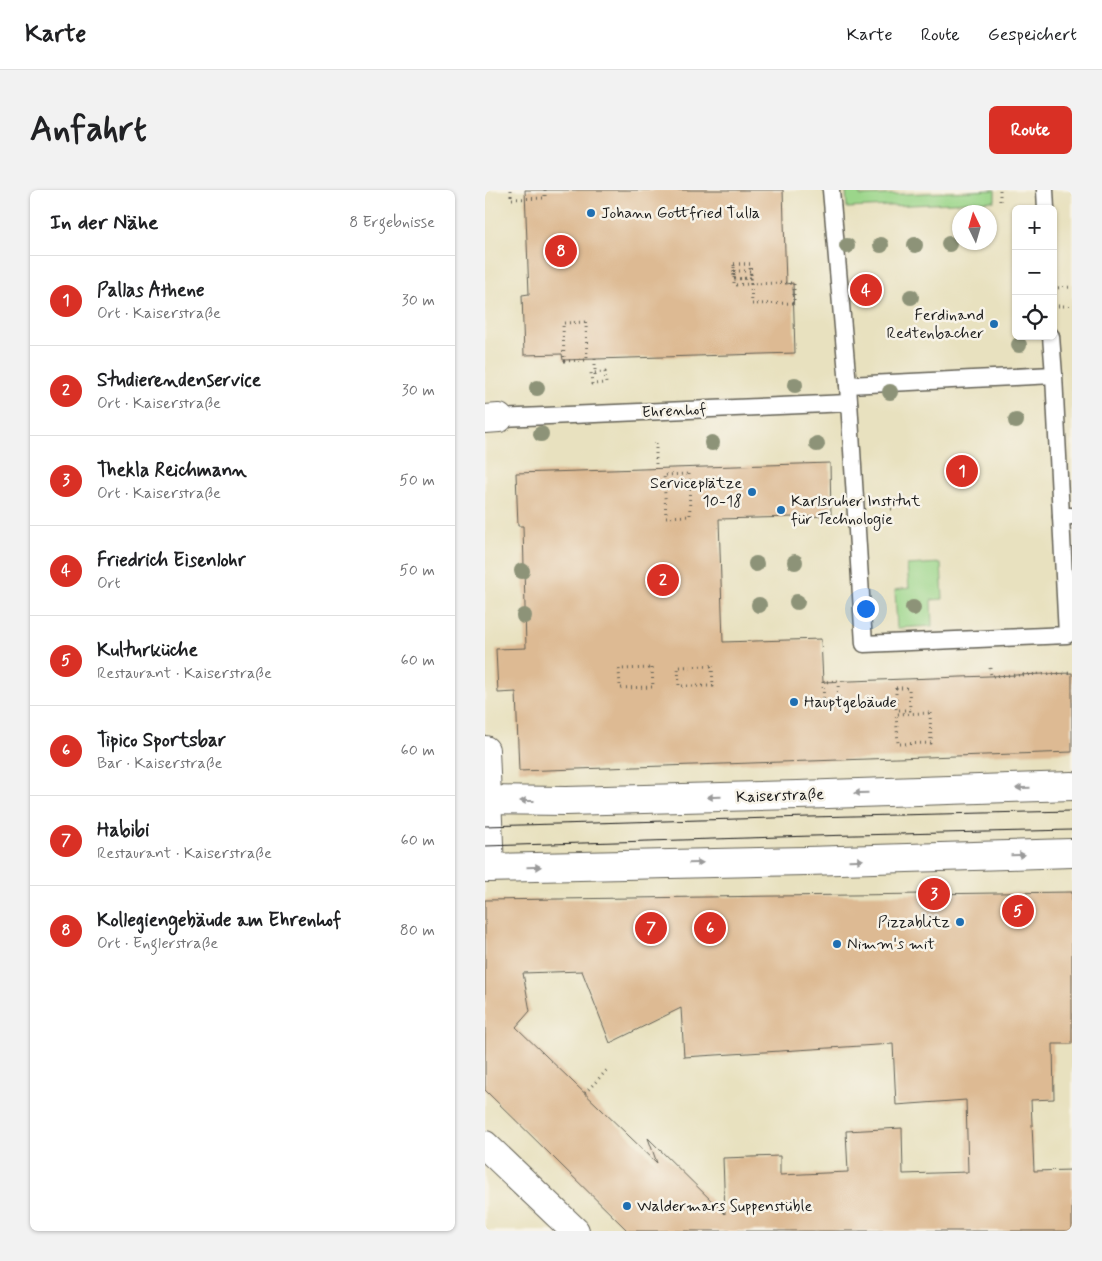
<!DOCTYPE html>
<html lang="de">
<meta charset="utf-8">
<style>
:root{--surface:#fff;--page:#f2f2f2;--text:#202124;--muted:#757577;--line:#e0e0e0;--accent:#d93025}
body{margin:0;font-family:Mynerve,sans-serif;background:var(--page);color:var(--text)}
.controls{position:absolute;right:15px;top:15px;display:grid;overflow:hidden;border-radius:8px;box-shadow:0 1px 4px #0004}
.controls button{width:45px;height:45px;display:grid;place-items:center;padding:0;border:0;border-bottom:1px solid var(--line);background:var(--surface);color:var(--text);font:25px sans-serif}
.compass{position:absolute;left:467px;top:15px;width:45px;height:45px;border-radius:50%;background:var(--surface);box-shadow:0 1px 4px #0004;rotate:355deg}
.you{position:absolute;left:380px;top:418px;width:18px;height:18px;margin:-12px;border:4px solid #fff;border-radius:50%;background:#1a73e8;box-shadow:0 0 0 8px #1a73e833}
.badge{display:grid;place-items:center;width:32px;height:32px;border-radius:50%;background:var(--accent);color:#fff;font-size:16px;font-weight:700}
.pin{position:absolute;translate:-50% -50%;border:2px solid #fff;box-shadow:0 1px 5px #0006}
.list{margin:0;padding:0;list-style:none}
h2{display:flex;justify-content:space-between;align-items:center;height:65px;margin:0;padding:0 20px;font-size:21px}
h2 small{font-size:16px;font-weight:400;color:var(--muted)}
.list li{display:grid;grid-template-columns:32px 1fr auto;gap:15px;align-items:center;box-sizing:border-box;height:90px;padding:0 20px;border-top:1px solid var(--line)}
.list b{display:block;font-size:19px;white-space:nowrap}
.list p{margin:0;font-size:16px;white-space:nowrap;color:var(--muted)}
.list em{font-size:16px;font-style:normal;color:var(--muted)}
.icon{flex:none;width:28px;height:28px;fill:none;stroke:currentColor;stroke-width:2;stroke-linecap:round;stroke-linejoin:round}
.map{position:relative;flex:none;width:587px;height:1041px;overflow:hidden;border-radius:8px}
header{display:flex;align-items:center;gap:30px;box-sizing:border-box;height:70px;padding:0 25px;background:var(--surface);border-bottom:1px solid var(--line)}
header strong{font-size:24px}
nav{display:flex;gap:28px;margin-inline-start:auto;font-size:18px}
.intro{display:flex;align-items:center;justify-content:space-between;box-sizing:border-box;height:120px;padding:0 30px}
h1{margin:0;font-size:35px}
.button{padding:12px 22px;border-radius:8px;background:var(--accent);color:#fff;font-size:18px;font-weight:700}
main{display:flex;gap:30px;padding:0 30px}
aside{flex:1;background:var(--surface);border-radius:8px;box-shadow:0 1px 4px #0004}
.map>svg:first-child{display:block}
.green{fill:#9bd68a;stroke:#5c7953}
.building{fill:#ddba93;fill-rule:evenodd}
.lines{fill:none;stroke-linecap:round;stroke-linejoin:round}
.lane-casing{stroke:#636155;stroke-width:19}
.street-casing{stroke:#636155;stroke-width:30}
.path{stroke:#636155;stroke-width:3;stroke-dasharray:1 4;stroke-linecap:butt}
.lane{stroke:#fff;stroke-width:16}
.street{stroke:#fff;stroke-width:28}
.tram{stroke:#1c1c1c;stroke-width:1}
.tree{fill:#8d9378}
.oneway{fill:#999}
.poi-dot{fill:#1f6fb2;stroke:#f7f3e8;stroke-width:2}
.labels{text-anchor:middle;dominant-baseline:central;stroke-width:5;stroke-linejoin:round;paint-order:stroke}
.poi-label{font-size:16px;fill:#1c1c1c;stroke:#f7f3e8;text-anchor:start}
.street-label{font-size:16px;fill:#1c1c1c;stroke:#f7f3e8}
</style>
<header>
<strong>Karte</strong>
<nav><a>Karte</a><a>Route</a><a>Gespeichert</a></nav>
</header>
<div class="intro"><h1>Anfahrt</h1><a class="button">Route</a></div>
<main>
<aside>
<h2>In der Nähe<small>8 Ergebnisse</small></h2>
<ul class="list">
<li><span class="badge">1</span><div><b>Pallas Athene</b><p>Ort · Kaiserstraße</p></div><em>30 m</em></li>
<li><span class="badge">2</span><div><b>Studierendenservice</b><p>Ort · Kaiserstraße</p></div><em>30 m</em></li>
<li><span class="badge">3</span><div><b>Thekla Reichmann</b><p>Ort · Kaiserstraße</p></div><em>50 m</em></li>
<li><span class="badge">4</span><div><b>Friedrich Eisenlohr</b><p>Ort</p></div><em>50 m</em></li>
<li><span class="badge">5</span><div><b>Kulturküche</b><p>Restaurant · Kaiserstraße</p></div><em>60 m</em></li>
<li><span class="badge">6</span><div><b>Tipico Sportsbar</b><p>Bar · Kaiserstraße</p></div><em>60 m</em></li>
<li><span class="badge">7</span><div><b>Habibi</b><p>Restaurant · Kaiserstraße</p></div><em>60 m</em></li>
<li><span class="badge">8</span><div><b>Kollegiengebäude am Ehrenhof</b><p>Ort · Englerstraße</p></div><em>80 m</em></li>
</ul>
</aside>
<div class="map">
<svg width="587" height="1041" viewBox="0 0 587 1041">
<rect width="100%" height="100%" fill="#f7f3e8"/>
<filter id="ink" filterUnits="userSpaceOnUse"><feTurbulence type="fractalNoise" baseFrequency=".02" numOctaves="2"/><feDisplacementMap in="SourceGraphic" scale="10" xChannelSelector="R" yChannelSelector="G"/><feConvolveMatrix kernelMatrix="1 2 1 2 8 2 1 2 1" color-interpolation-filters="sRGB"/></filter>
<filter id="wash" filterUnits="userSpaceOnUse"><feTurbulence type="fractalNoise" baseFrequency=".0096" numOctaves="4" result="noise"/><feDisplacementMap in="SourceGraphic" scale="20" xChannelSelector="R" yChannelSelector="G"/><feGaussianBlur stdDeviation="1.12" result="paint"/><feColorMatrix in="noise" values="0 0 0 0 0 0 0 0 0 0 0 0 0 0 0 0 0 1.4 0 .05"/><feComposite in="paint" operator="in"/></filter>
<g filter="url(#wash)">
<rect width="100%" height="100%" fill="#e8e1bf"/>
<g class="green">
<polygon points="361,0 374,0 375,6 510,0 510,11 362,18"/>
<polygon points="456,373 458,409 446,410 447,436 412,438 410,400 424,398 422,375"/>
</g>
<g id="blocks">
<g class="building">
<polygon points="40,0 298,0 301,94 308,93 310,163 78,170 77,164 39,165 37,105 44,104"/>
<polygon points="345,273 346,326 234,329 238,452 336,449 338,492 587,483 587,562 34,581 31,502 13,503 11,459 41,458 38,336 33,336 31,283"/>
<path d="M587 702V854H568L569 909 546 910 549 981 587 980V1041H143L0 900V710ZM97 781 125 853 196 818 199 867 408 854 411 915 481 910 483 982 418 984 417 938 361 941 363 982 295 985V966L238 968 240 1024 163 948 172 973 31 837 45 821 38 783Z"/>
</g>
</g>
</g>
<g filter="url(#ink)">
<use href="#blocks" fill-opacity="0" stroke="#636155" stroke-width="1"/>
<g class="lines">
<defs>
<g id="lane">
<polyline points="346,0 363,195 379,454 582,445 576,327"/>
<polyline points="560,0 561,19"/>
<polyline points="566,146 569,185"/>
<polyline points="363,195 569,185 576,327 586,326"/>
<polyline points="14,228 364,213"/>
</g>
<g id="street">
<polyline points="0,229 14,228"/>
<polyline points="0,560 5,678"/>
<polyline points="0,610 81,611 313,605 587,596"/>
<polyline points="0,678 322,671 587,663"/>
<polyline points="0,955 90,1041"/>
</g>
</defs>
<use href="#lane" class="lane-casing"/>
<use href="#street" class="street-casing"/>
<g class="path">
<polyline points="26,0 26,9 60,8 60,0"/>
<polyline points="515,0 515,11"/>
<polygon points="249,74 265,74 266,94 249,95"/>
<polygon points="249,74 265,74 266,88 249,89"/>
<polygon points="249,81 266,81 266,88 249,89"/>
<polygon points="295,93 309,93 309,113 267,114 266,94"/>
<polyline points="568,98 587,97"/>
<polyline points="573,116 587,116"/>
<polygon points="101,132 102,170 79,171 78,133"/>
<polyline points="110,169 110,186"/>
<polygon points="120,182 121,193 107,194 106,183"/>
<polyline points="171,279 171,250"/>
<polygon points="204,284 205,326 181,327 179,285"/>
<polyline points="406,319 411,319"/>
<polygon points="227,476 228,496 194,496 193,477"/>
<polygon points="167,478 168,497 135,498 134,479"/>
<polyline points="505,478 506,486 587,483"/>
<polygon points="353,491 354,517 339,517 338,492"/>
<polygon points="411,498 424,498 425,520 411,520"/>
<polygon points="445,523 446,553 413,554 411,524"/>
<polyline points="100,903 122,880"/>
</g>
<use href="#lane" class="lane"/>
<use href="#street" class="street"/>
<g class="tram">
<polyline points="0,636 324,627 587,621"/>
<polyline points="0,656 327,646 587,640"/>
</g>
</g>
<g class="tree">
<circle cx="464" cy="54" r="8"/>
<circle cx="396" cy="55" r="8"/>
<circle cx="430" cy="55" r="8"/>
<circle cx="362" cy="56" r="8"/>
<circle cx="426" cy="107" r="8"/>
<circle cx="534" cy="155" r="8"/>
<circle cx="310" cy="195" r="8"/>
<circle cx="52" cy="198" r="8"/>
<circle cx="405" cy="202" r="8"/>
<circle cx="531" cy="231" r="8"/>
<circle cx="56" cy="244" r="8"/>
<circle cx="227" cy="253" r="8"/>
<circle cx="332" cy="254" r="8"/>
<circle cx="310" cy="372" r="8"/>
<circle cx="271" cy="374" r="8"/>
<circle cx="37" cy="381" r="8"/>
<circle cx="312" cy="412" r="8"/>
<circle cx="274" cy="415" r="8"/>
<circle cx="428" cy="418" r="8"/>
<circle cx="39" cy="426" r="8"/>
</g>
<defs><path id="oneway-solid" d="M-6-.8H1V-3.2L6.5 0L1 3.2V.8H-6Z" transform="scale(1.25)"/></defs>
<g class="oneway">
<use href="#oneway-solid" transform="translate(538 598) rotate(178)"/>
<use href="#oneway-solid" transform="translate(376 603) rotate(178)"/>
<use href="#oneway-solid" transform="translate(229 607) rotate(179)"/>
<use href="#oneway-solid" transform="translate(42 611) rotate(-180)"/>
<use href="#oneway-solid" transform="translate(533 665) rotate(-2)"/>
<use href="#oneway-solid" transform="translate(371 670) rotate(-2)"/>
<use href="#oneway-solid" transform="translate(211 673) rotate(-1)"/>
<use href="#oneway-solid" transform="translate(49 677) rotate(-1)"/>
</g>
</g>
<g class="poi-dot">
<circle cx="106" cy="23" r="5"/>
<circle cx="509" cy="134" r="5"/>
<circle cx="267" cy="302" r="5"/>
<circle cx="296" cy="320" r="5"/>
<circle cx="309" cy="512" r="5"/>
<circle cx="475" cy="732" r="5"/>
<circle cx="352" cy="754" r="5"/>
<circle cx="142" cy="1016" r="5"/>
</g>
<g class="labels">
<g class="poi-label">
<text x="116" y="23">Johann Gottfried Tulla</text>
<text x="499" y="125" text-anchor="end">Ferdinand<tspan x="499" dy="18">Redtenbacher</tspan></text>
<text x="257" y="293" text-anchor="end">Serviceplätze<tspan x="257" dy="18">10-18</tspan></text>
<text x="306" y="311">Karlsruher Institut<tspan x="306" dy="18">für Technologie</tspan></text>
<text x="319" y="512">Hauptgebäude</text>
<text x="465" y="732" text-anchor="end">Pizzablitz</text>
<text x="362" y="754">Nimm's mit</text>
<text x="152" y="1016">Waldermars Suppenstüble</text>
</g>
<g class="street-label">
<text transform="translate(189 221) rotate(-3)">Ehrenhof</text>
<text transform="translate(295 606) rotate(-2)">Kaiserstraße</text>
</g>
</g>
</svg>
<div class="controls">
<button>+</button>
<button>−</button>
<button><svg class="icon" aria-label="locate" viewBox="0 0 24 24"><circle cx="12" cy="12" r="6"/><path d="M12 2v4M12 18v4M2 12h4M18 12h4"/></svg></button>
</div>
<svg class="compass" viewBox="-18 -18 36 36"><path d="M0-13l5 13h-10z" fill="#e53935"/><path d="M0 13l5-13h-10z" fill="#757577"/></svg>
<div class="you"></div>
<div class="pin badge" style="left:477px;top:281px">1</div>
<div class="pin badge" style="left:178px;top:390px">2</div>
<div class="pin badge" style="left:449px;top:704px">3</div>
<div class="pin badge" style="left:381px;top:100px">4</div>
<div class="pin badge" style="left:533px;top:721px">5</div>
<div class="pin badge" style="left:225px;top:738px">6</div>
<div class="pin badge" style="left:166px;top:738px">7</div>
<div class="pin badge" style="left:76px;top:61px">8</div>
</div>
</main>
